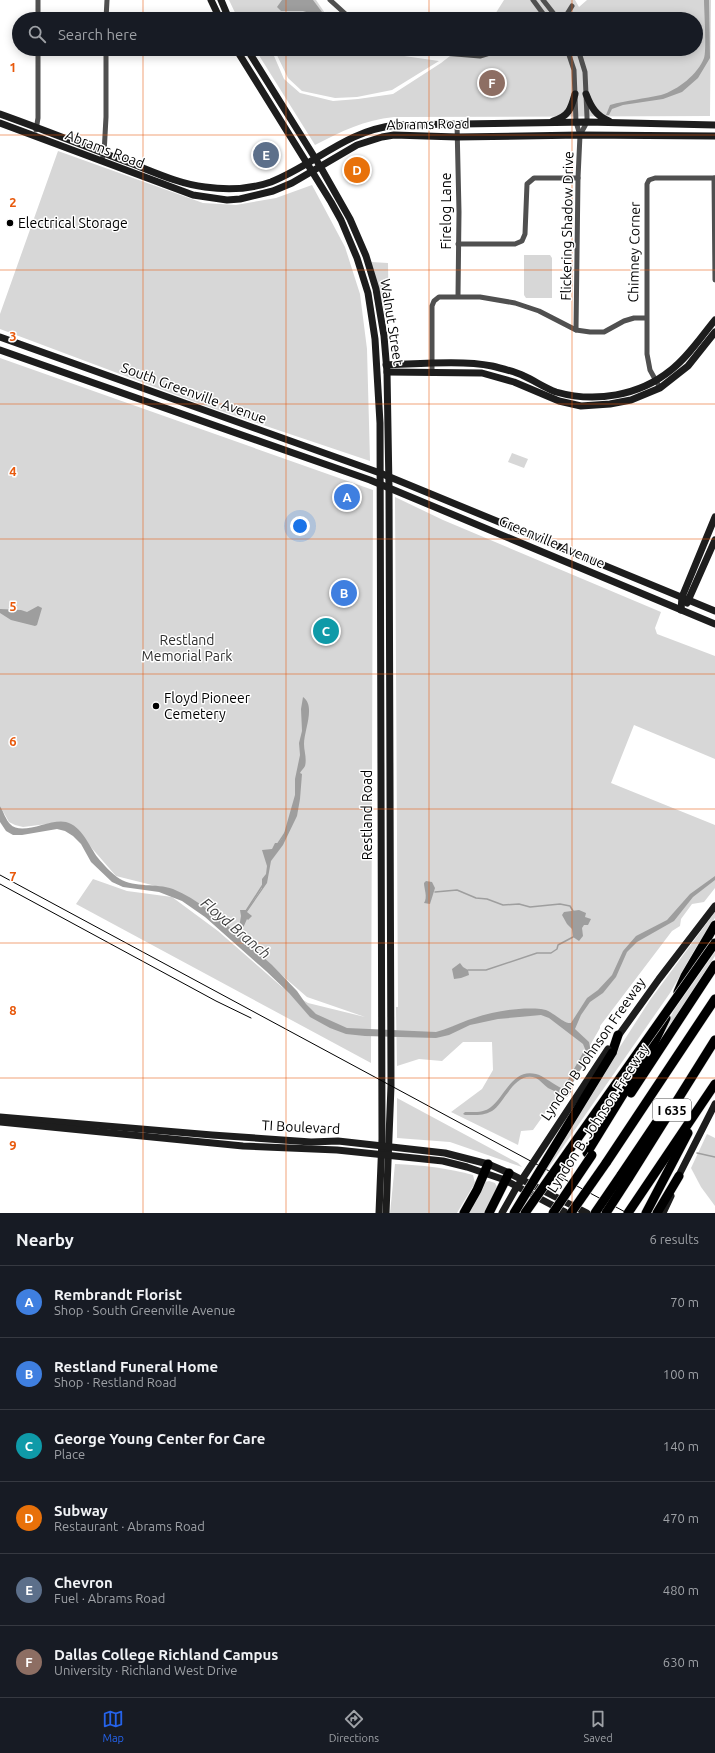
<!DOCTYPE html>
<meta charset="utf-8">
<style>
:root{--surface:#171b24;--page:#242831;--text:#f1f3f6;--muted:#9ea1a6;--line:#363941;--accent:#2563eb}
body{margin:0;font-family:Ubuntu,sans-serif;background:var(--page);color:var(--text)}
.you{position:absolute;left:300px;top:526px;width:14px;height:14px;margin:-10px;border:3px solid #fff;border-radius:50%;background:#1a73e8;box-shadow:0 0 0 6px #1a73e833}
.badge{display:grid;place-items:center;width:26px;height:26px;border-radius:50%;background:var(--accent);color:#fff;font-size:13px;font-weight:700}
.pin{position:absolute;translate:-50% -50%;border:2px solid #fff;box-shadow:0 1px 4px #0006}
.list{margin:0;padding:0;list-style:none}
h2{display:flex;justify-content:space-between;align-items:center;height:52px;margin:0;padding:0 16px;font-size:17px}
h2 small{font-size:13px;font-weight:400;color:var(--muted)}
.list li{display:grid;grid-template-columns:26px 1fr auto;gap:12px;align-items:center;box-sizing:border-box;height:72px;padding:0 16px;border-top:1px solid var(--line)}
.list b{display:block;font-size:15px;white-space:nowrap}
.list p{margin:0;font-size:13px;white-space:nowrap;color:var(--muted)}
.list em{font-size:13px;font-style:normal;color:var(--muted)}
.icon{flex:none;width:22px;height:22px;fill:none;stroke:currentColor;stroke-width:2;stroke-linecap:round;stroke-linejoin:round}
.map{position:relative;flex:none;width:715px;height:1213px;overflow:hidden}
.search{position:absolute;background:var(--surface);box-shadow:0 2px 10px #0003;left:12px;right:12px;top:12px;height:44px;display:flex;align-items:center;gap:10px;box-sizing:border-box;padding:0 14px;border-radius:22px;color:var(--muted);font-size:15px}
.sheet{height:484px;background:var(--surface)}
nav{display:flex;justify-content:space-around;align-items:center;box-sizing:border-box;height:56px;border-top:1px solid var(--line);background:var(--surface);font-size:11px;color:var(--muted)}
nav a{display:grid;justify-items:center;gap:2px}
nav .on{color:var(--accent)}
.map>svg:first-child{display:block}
.green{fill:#d7d7d7}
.water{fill:#9e9e9e}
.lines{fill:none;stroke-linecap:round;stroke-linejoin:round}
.stream{stroke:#9e9e9e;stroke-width:1.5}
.highway-casing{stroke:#dbdbdb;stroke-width:10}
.street{stroke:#505050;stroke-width:5}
.secondary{stroke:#1d1d1d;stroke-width:7}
.highway{stroke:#000;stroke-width:9}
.tram{stroke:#000;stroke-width:1}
.highway-bridge-casing{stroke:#dbdbdb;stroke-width:10;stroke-linecap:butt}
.secondary-bridge{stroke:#1d1d1d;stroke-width:7}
.highway-bridge{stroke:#000;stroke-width:9}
.grid{fill:none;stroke:#e8590c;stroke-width:1;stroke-opacity:0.55}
.poi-dot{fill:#000;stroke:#fff;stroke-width:1.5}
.labels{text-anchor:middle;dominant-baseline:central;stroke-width:3;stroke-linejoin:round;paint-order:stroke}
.shield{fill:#fff;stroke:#4c4c4c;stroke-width:1}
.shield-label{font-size:13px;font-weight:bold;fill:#000}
.street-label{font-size:14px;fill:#000;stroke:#fff}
.poi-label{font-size:14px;fill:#000;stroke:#fff;text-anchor:start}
.park-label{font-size:14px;fill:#2e2e2e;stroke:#fff}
.water-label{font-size:15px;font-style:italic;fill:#3f3f3f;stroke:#fff}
.grid-label{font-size:13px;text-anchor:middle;font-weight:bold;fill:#e8590c;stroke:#fff;stroke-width:3;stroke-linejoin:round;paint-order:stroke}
</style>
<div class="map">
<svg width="715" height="1213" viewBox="0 0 715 1213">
<rect width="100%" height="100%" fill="#fff"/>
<g class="green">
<polygon points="229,0 316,0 327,16 266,12 261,19 238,19"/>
<path d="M504 0H575L579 7 587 0H711L710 116 394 117C364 120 342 131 315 145L255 49H271L284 79 300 93 333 101 358 99 393 94 441 63 459 49H696V19H492Z"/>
<polygon points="274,49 377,49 397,55 439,61 392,90 357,97 335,98 302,91 288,78"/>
<polygon points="58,151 203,203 236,205 276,198 312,185 345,247 360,294 367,349 370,461 200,404 0,329 0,314"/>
<polygon points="524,255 550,255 552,258 552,298 526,298 524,295"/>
<polygon points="371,262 388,263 389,328"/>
<polygon points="0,358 373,490 371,1063 76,904 93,879 127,891 172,897 218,931 282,987 308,1003 365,1017 307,997 204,908 181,895 152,885 116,876 76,830 63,822 23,827 15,825 9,822 0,806"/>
<polygon points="512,453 528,459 524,468 508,462"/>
<polygon points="395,497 443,520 661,612 655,628 657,634 715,656 715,759 634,725 611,783 715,825 715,888 704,902 692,904 681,919 680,926 672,931 600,1026 600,1028 562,1094 553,1102 533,1130 521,1131 518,1145 451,1112 482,1089 493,1070 492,1042 463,1042 442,1061 419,1059 397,1066 396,1007 398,1007"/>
<polygon points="715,912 715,918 695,949 670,993 540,1180 589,1095 650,1000"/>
<polygon points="715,952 715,956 678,1014 659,1040 674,1010"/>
<polygon points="397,1098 518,1163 522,1167 450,1142 397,1138"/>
<polygon points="707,1134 715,1138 715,1206 701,1187 691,1168"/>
<path d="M395 1164C422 1165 447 1168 473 1175L475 1183 457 1213H390Z"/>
<polygon points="489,1181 495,1183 498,1189 485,1213 467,1213 485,1182"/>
</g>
<g class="water">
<polygon points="282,0 313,0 322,12 321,14 316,15 303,11 281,11 277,7"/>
<path d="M704 0H709L710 58 698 78 682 92 663 99 623 105 612 109 609 115H606L610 105C627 100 644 99 661 95 678 90 698 74 704 58 707 52 704 10 704 0Z"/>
<polygon points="38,606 42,608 37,625 35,626 11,620 0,613 0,609 21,610 27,612"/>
<path d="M303 697C316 706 304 730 304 744 304 751 307 758 305 766 304 768 301 771 300 773L302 774 300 799 297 816 283 845 271 861 267 883 247 912 252 916 248 920 247 919 243 928V936L246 942 272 965 297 991 306 1004 316 1014 347 1028 436 1032C447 1029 457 1024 468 1020 491 1012 516 1007 541 1009 553 1010 562 1024 571 1023L587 998 598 990 612 975 623 951 636 936 667 920 690 894 715 876V880L693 897 674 921 637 942 627 952 616 977 603 993 590 1002 581 1015 575 1029 589 1042 591 1052 571 1086V1092L567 1097C561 1094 554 1091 548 1088 544 1085 540 1080 536 1078 515 1070 504 1104 492 1111 483 1116 474 1115 465 1115L463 1114 465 1112C474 1112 484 1113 491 1107 505 1096 513 1068 536 1074 542 1075 556 1086 563 1089L585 1049 583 1044 549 1018 541 1015 498 1019 470 1025 449 1035 436 1038 365 1036 346 1034 330 1028 310 1017 289 993 266 971 205 917 182 901 159 892 123 887 112 882 91 862 81 844 73 836 65 831 57 829 22 835H13L6 831 0 822V806C3 811 6 820 10 824 22 837 50 818 66 822 82 826 89 846 98 858 103 864 112 874 120 879 135 888 156 883 173 889 198 899 218 918 238 934L241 916 240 910H247L262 888V879L266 874 267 866 262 850 272 849 275 843H279L283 837 295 795V779L300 755 299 743 302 731 301 709Z"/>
<path d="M426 881 432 882 435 888 430 904 424 903C428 897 424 889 424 883Z"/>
<polygon points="579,910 586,913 585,917 591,919 588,925 584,925 582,928 583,936 579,941 573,937 572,929 567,924 562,915 564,912"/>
<polygon points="460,963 463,967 468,970 469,975 461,978 454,979 452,969"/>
</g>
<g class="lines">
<g class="stream">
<polyline points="277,845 285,833"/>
<polyline points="435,892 457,890 476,898 487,899 503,905 519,904 530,907 560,904 570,906 573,911"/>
<polyline points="246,911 264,883"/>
<polyline points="468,970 486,970 537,953 551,953 557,949 558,945 573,937"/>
<polyline points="697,1153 715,1157"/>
</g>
<defs>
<g id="highway">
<polyline points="678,992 685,976 715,925"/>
<polyline points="612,1053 618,1035"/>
<polyline points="631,1093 715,965"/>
<polyline points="587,1153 651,1049 666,1018"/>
<polyline points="606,1163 715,999"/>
<polyline points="621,1175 658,1120"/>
<polyline points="628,1179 715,1040"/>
<polyline points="464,1213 477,1190 488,1164"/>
<polyline points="489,1213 509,1173"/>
<polyline points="628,1213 715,1084"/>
<polyline points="646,1213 688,1133"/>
<polyline points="657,1213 679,1176"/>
</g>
</defs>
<use href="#highway" class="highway-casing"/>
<g class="street">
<polyline points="330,0 351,19"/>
<polyline points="533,0 547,19"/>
<polyline points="543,0 558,19"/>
<polyline points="38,19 38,0"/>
<polyline points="106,19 107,0"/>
<polyline points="566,19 567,14 572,6"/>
<polyline points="411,49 431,52 480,56 503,49"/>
<polyline points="567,49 574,70 576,122 580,135 578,178 576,330"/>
<polyline points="578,49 585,72 587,117 587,122 580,135"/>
<polyline points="465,53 475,49"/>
<polyline points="457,124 459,212 458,296"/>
<polyline points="36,130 38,118 38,49"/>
<polyline points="101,161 104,154 106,117 106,49"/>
<polyline points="714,178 715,280"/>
<polyline points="458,244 515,244 522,241 525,234 527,184 534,178 578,178"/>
<polyline points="432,373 432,306 434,301 439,297 480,297 515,303 539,311 576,330 590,332 604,332 624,321 634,318 646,318"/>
<polyline points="660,388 650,370 647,354 647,184 649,180 655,178 715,178"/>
</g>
<g class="secondary">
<polyline points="211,0 220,19"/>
<polyline points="221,0 229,19"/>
<polyline points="236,49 331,202 341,220 357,258 368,293 375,339 380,423 382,1139 379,1213"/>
<polyline points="247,49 320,166 350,219 366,256 376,289 384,336 387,372 389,488 391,1086 386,1213"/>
<path d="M586 94C591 107 596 116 609 121"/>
<path d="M0 114C45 130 89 148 133 164 156 173 180 184 205 187 226 190 251 189 271 182 316 164 345 131 396 125L587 122 715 125"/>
<path d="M553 121C569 116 571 109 575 94"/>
<polyline points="0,123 193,195 227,200 240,199 273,191 292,183 357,145 382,137 394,135 457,137 580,135 715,136"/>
<polyline points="0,337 380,473 715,611"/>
<polyline points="0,350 370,480 715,624"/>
<path d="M386 365C418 364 462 360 492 366 503 369 514 371 524 376 535 381 545 388 556 392 595 403 639 396 671 370 688 357 701 337 715 320"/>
<polyline points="387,372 482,373 514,382 559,401 581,406 610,404 631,400 660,388 688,366 715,332"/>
<polyline points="687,603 715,540"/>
<polyline points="681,610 682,597 715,517"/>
<polyline points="616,1039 659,979 715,906"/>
<polyline points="0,1117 212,1135 311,1142 338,1141 445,1153 488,1164 509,1173 587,1213"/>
<polyline points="0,1122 243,1146 337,1150 443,1161 467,1167 505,1180 567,1213"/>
<polyline points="677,1179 715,1104"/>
<polyline points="663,1213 671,1196"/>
</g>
<use href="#highway" class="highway"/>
<g class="tram">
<polyline points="0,875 627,1213"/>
<polyline points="0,884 216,1001 251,1018"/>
</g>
<defs>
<g id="highway-bridge">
<polyline points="514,1213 612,1053"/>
<polyline points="525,1213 715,943"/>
<polyline points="553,1213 592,1155"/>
<polyline points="571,1213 606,1163"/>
<polyline points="595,1213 621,1175"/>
<polyline points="606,1213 628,1179"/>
</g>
</defs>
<use href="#highway-bridge" class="highway-bridge-casing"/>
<polyline class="secondary-bridge" points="502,1213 515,1190 608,1049"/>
<use href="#highway-bridge" class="highway-bridge"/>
</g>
<path class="grid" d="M143 0V19M286 0V19M429 0V19M572 0V19M143 49V1213M286 49V1213M429 49V1213M572 49V1213M0 135H715M0 270H715M0 404H715M0 539H715M0 674H715M0 809H715M0 943H715M0 1078H715"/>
<g class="poi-dot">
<circle cx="10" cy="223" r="4"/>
<circle cx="156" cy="706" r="4"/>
</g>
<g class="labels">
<rect class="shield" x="653" y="1099" width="38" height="22" rx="3"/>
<g class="shield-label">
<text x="672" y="1110">I 635</text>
</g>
<g class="street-label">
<text transform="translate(428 124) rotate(-1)">Abrams Road</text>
<text transform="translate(105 149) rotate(21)">Abrams Road</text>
<text transform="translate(446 211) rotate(-90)">Firelog Lane</text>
<text transform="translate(567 226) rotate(-89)">Flickering Shadow Drive</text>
<text transform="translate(634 252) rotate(-89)">Chimney Corner</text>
<text transform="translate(392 322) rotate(81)">Walnut Street</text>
<text transform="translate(194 393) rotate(20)">South Greenville Avenue</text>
<text transform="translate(552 542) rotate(23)">Greenville Avenue</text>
<text transform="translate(367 815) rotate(-90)">Restland Road</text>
<text transform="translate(593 1049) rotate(-55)">Lyndon B Johnson Freeway</text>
<text transform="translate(598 1118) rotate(-57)">Lyndon B. Johnson Freeway</text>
<text transform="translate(301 1127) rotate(3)">TI Boulevard</text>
</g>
<g class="poi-label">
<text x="18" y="223">Electrical Storage</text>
<text x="164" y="698">Floyd Pioneer<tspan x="164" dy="16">Cemetery</tspan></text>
</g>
<g class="park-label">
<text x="187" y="640">Restland<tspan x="187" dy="16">Memorial Park</tspan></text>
</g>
<g class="water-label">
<text transform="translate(236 928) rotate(40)">Floyd Branch</text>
</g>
</g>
<g class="grid-label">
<text x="13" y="72">1</text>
<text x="13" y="207">2</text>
<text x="13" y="341">3</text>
<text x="13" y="476">4</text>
<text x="13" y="611">5</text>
<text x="13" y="746">6</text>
<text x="13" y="881">7</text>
<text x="13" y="1015">8</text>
<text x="13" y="1150">9</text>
</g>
</svg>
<div class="you"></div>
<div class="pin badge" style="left:347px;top:497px;background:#3f7fe0">A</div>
<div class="pin badge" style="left:344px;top:593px;background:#3f7fe0">B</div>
<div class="pin badge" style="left:326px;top:631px;background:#0f9aa8">C</div>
<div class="pin badge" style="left:357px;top:170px;background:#e8710a">D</div>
<div class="pin badge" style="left:266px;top:155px;background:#5c6f8a">E</div>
<div class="pin badge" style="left:492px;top:83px;background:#8d6e63">F</div>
<div class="search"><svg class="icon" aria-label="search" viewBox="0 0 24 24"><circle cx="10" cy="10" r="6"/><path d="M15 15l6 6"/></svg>Search here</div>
</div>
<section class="sheet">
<h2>Nearby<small>6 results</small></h2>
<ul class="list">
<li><span class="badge" style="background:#3f7fe0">A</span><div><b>Rembrandt Florist</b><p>Shop · South Greenville Avenue</p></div><em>70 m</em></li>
<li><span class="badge" style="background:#3f7fe0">B</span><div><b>Restland Funeral Home</b><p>Shop · Restland Road</p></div><em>100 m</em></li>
<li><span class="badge" style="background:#0f9aa8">C</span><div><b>George Young Center for Care</b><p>Place</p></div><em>140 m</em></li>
<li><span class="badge" style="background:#e8710a">D</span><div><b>Subway</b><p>Restaurant · Abrams Road</p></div><em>470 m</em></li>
<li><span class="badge" style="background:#5c6f8a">E</span><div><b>Chevron</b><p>Fuel · Abrams Road</p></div><em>480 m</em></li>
<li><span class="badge" style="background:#8d6e63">F</span><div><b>Dallas College Richland Campus</b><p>University · Richland West Drive</p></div><em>630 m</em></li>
</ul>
</section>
<nav>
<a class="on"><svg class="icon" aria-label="map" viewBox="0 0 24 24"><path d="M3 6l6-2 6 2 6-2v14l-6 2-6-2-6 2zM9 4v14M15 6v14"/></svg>Map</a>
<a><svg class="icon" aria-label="directions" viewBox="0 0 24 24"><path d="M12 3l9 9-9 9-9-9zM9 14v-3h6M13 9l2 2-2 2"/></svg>Directions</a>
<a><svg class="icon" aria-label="saved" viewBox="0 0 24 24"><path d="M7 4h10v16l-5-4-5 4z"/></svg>Saved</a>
</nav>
